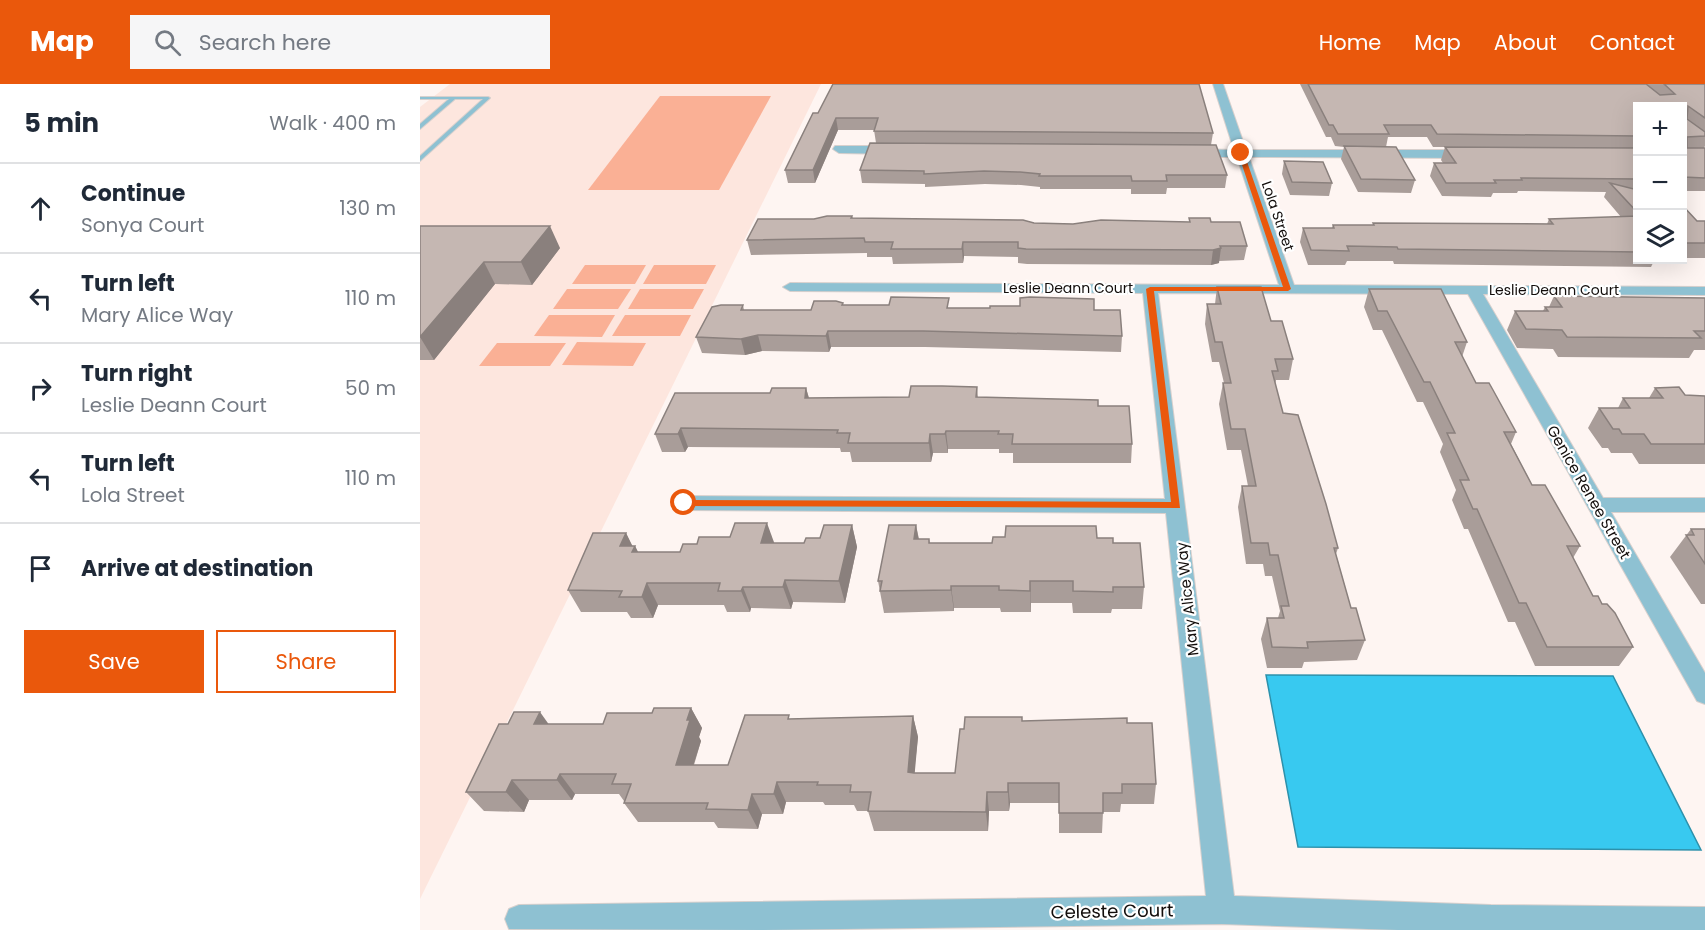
<!DOCTYPE html>
<meta charset="utf-8">
<style>
:root{--surface:#fff;--page:#f6f6f7;--text:#1f2937;--muted:#747a83;--line:#e0e1e3;--accent:#ea580c}
body{margin:0;font-family:Poppins,sans-serif;background:var(--page);color:var(--text)}
.controls{position:absolute;right:18px;top:18px;display:grid;overflow:hidden;border-radius:0px;box-shadow:0 6px 24px #0002}
.controls button{width:54px;height:54px;display:grid;place-items:center;padding:0;border:0;border-bottom:2px solid var(--line);background:var(--surface);color:var(--text);font:30px sans-serif}
.stop{position:absolute;width:18px;height:18px;margin:-14px;border:4px solid #ea580c;border-radius:50%;background:#fff}
.stop.end{background:#ea580c;border-color:#fff;box-shadow:0 2px 6px #0008}
.list{margin:0;padding:0;list-style:none}
h2{display:flex;justify-content:space-between;align-items:center;height:78px;margin:0;padding:0 24px;font-size:26px}
h2 small{font-size:20px;font-weight:400;color:var(--muted)}
.list li{display:grid;grid-template-columns:39px 1fr auto;gap:18px;align-items:center;box-sizing:border-box;height:90px;padding:0 24px;border-top:2px solid var(--line)}
.list b{display:block;font-size:22px;white-space:nowrap}
.list p{margin:0;font-size:20px;white-space:nowrap;color:var(--muted)}
.list em{font-size:20px;font-style:normal;color:var(--muted)}
.actions{display:flex;gap:12px;padding:18px 24px}
.actions a{flex:1;padding:14px 0;border:2px solid var(--accent);border-radius:0px;text-align:center;font-size:21px;color:var(--accent)}
.actions .main{background:var(--accent);color:#fff}
.icon{flex:none;width:33px;height:33px;fill:none;stroke:currentColor;stroke-width:2;stroke-linecap:round;stroke-linejoin:round}
.map{position:relative;flex:none;width:1285px;height:846px;overflow:hidden}
header{display:flex;align-items:center;gap:36px;box-sizing:border-box;height:84px;padding:0 30px;background:var(--accent);color:#fff}
header strong{font-size:28px}
nav{display:flex;gap:33px;margin-inline-start:auto;font-size:21px}
.search{width:420px;height:54px;background:var(--page);display:flex;align-items:center;gap:15px;box-sizing:border-box;padding:0 21px;border-radius:0px;color:var(--muted);font-size:22px}
main{display:flex}
aside{flex:1;background:var(--surface)}
.map>svg:first-child{display:block}
.built{fill:#fde6de}
.green{fill:#fab095}
.water{fill:#38c9f0;stroke:#2d91ab;stroke-width:1.5}
.lines{fill:none;stroke-linecap:round;stroke-linejoin:round}
.lane-casing{stroke:#d8d0cd;stroke-width:2}
.street-casing{stroke:#d8d0cd;stroke-width:2}
.lane{fill:#8ec1d2;fill-rule:evenodd}
.street{fill:#8ec1d2;fill-rule:evenodd}
.wall{fill:#a99d99}
.shaded-wall{fill:#8a807d}
.building{fill:#c5b7b2;stroke:#8a807d;stroke-width:1.5}
.route{fill:#ea580c}
.labels{text-anchor:middle;dominant-baseline:central;stroke-width:4.5;stroke-linejoin:round;paint-order:stroke}
.far-street-label{font-size:14px;fill:#120d0b;stroke:#fff}
.street-label{font-size:15px;fill:#120d0b;stroke:#fff}
.near-street-label{font-size:18px;fill:#120d0b;stroke:#fff}
</style>
<header>
<strong>Map</strong>
<div class="search"><svg class="icon" aria-label="search" viewBox="0 0 24 24"><circle cx="10" cy="10" r="6"/><path d="M15 15l6 6"/></svg>Search here</div>
<nav><a>Home</a><a>Map</a><a>About</a><a>Contact</a></nav>
</header>
<main>
<aside>
<h2>5 min<small>Walk · 400 m</small></h2>
<ul class="list">
<li><svg class="icon" aria-label="ahead" viewBox="0 0 24 24"><path d="M12 20V5M6 11l6-6 6 6"/></svg><div><b>Continue</b><p>Sonya Court</p></div><em>130 m</em></li>
<li><svg class="icon" aria-label="left" viewBox="0 0 24 24"><path d="M17 20v-9H6M10 6l-5 5 5 5"/></svg><div><b>Turn left</b><p>Mary Alice Way</p></div><em>110 m</em></li>
<li><svg class="icon" aria-label="right" viewBox="0 0 24 24"><path d="M7 20v-9h11M14 6l5 5-5 5"/></svg><div><b>Turn right</b><p>Leslie Deann Court</p></div><em>50 m</em></li>
<li><svg class="icon" aria-label="left" viewBox="0 0 24 24"><path d="M17 20v-9H6M10 6l-5 5 5 5"/></svg><div><b>Turn left</b><p>Lola Street</p></div><em>110 m</em></li>
<li><svg class="icon" aria-label="arrive" viewBox="0 0 24 24"><path d="M6 21V4h12l-3 4 3 4H6"/></svg><div><b>Arrive at destination</b></div></li>
</ul>
<div class="actions"><a class="main">Save</a><a>Share</a></div>
</aside>
<div class="map">
<svg width="1285" height="846" viewBox="0 0 1285 846">
<rect width="100%" height="100%" fill="#fef5f2"/>
<polygon class="built" points="30,0 401,0 0,815 0,23"/>
<g class="green">
<polygon points="240,12 351,12 299,106 168,106"/>
<polygon points="165,181 226,181 215,200 152,200"/>
<polygon points="234,181 296,181 286,200 223,200"/>
<polygon points="147,205 211,205 198,225 133,225"/>
<polygon points="220,205 284,205 273,225 208,225"/>
<polygon points="129,231 195,231 182,253 114,252"/>
<polygon points="205,231 271,231 260,252 192,252"/>
<polygon points="157,258 226,259 213,282 142,281"/>
<polygon points="77,259 146,259 130,282 59,282"/>
</g>
<polygon class="water" points="846,591 1193,592 1281,766 878,763"/>
<g class="lines">
<defs>
<polygon id="lane" points="0,13 68,13 70,14 0,77 0,72 63,15 35,15 0,45 0,40 29,15 0,15"/>
<g id="street">
<polygon points="793,0 803,0 826,66 1049,66 1055,70 1049,74 829,73 874,201 1285,203 1285,211 1063,210 1183,414 1285,414 1285,428 1191,428 1285,589 1285,620 1277,617 1048,210 738,209 814,812 1071,821 1285,823 1285,846 978,846 802,840 343,846 89,845 85,835 89,825 99,821 786,812 746,429 264,426 257,424 254,419 257,414 264,412 745,415 723,209 370,207 363,203 370,199 859,201 817,73 773,73 767,69 773,65 814,66"/>
<polygon points="415,62 473,62 479,66 473,70 419,69 413,65"/>
</g>
</defs>
<use href="#lane" class="lane-casing"/>
<use href="#street" class="street-casing"/>
<use href="#lane" class="lane"/>
<use href="#street" class="street"/>
</g>
<g class="wall">
<polygon points="880,0 1285,0 1285,62 1284,64 1285,64 1285,107 1263,107 1263,22 1218,22 1218,176 1257,176 1255,179 1233,179 1231,183 974,180 973,177 927,177 925,181 888,181 880,158 883,144 912,144 913,141 953,141 953,139 1127,140 1129,135 1201,133 1184,113 1186,108 1098,107 1097,109 1073,109 1071,113 1022,112 1010,92 1014,79 1023,79 1021,76 1025,63 1013,63 1007,53 968,53 966,63 995,96 991,109 938,108 921,75 924,63 915,62 911,53 906,53"/>
<polygon points="393,29 793,49 791,61 807,91 805,104 747,104 746,110 711,110 711,105 620,105 620,103 601,101 565,100 505,103 505,100 442,99 440,86 456,59 454,46 418,46 395,99 368,99 365,86"/>
<polygon points="864,77 912,99 909,112 870,111 862,90"/>
<polygon points="1263,122 1277,137 1285,137 1285,174 1263,174"/>
<polygon points="432,132 433,134 653,140 769,138 769,134 791,138 827,162 824,176 799,177 799,179 791,181 607,180 598,179 598,173 544,172 543,179 473,180 472,173 447,173 447,169 331,171 327,156 394,135"/>
<polygon points="0,142 140,164 112,201 75,200 14,276 0,276"/>
<polygon points="797,203 851,237 873,275 869,296 856,296 855,301 863,329 918,464 916,470 931,524 945,556 937,576 884,578 882,584 847,584 841,555 847,534 858,534 860,527 852,492 845,492 843,480 826,480 818,423 822,402 828,402 821,366 807,366 799,320 803,299 804,299 799,278 792,278 785,240 787,220 795,220"/>
<polygon points="949,205 1047,258 1042,273 1056,299 1096,348 1091,360 1112,401 1160,462 1153,474 1173,512 1182,520 1213,563 1199,582 1115,582 1095,538 1088,538 1048,445 1044,445 1032,416 1036,406 1020,368 1023,360 1003,318 997,318 962,246 953,246 944,223"/>
<polygon points="1134,212 1285,214 1285,266 1274,266 1269,274 1138,273 1133,265 1097,264 1087,246 1095,227 1123,227 1125,223 1129,223"/>
<polygon points="323,221 324,226 391,226 424,221 530,224 674,226 702,252 701,268 505,263 411,263 409,268 342,267 325,271 282,269 276,253"/>
<polygon points="557,303 558,313 678,322 712,360 711,379 593,379 593,369 579,369 579,365 528,365 528,369 513,369 511,378 432,378 430,368 421,368 420,364 268,363 265,368 242,368 235,350 350,309 386,304 389,314 489,313"/>
<polygon points="1235,304 1265,311 1285,312 1285,380 1219,380 1212,369 1191,369 1188,364 1182,364 1168,344 1179,324 1198,324 1203,314 1229,314"/>
<polygon points="432,441 437,463 425,519 373,518 371,525 331,524 330,528 307,528 304,521 238,521 233,534 211,534 207,528 161,528 148,506 206,449 212,462 215,462 218,468 260,468 354,459 384,459 400,454"/>
<polygon points="496,441 499,455 509,455 510,459 572,459 677,454 693,459 724,503 722,525 692,525 691,529 653,529 652,519 611,519 611,528 581,528 580,524 534,524 534,527 464,529 458,497"/>
<polygon points="1271,445 1285,445 1285,520 1281,520 1250,473"/>
<polygon points="271,624 282,644 279,653 281,657 274,681 308,681 371,635 493,632 498,653 494,689 535,689 544,645 602,637 707,639 736,700 734,720 701,720 700,728 683,728 682,749 639,749 639,719 590,719 589,727 569,727 568,747 454,747 448,727 437,727 434,721 405,721 403,718 366,718 363,730 342,730 338,745 298,744 294,738 218,738 204,719 204,717 199,710 155,710 152,716 109,716 104,728 64,727 46,708 128,640 183,640 232,629"/>
</g>
<g class="shaded-wall">
<polygon points="416,34 418,46 395,99 393,86"/>
<polygon points="130,142 140,164 112,201 101,178"/>
<polygon points="543,158 544,172 543,179 542,165"/>
<polygon points="801,164 799,179 791,181 793,166"/>
<polygon points="64,178 75,200 14,276 0,253"/>
<polygon points="408,247 411,263 409,268 406,252"/>
<polygon points="338,251 342,267 325,271 321,255"/>
<polygon points="386,304 391,322 385,314"/>
<polygon points="261,344 268,363 265,368 258,350"/>
<polygon points="526,347 528,365 528,369 525,350"/>
<polygon points="510,350 513,369 511,378 509,359"/>
<polygon points="347,439 355,461 341,459"/>
<polygon points="432,441 437,463 425,519 419,497"/>
<polygon points="496,441 500,463 494,455"/>
<polygon points="206,449 214,465 215,462 226,484 200,462"/>
<polygon points="365,496 373,518 371,525 363,503"/>
<polygon points="610,497 611,519 611,528 610,507"/>
<polygon points="227,499 238,521 233,534 222,513"/>
<polygon points="531,502 534,524 534,527 531,506"/>
<polygon points="323,503 331,524 330,528 321,507"/>
<polygon points="271,624 282,644 279,653 281,657 267,701 256,681 267,636"/>
<polygon points="120,628 135,649 114,640"/>
<polygon points="493,632 498,653 493,708 488,688"/>
<polygon points="140,690 155,710 152,716 137,696"/>
<polygon points="92,696 109,716 104,728 86,708"/>
<polygon points="357,698 366,718 363,730 354,710"/>
<polygon points="588,699 590,719 589,727 588,708"/>
<polygon points="567,708 569,727 568,747 566,728"/>
<polygon points="332,710 342,730 338,745 328,726"/>
</g>
<g class="building">
<polygon points="413,0 779,0 793,49 454,47 458,34 416,34 393,86 365,86 393,29 398,29"/>
<polygon points="888,0 1226,0 1240,11 1255,10 1244,0 1285,0 1285,34 1268,22 1267,35 1285,48 1285,52 1267,53 1267,64 1285,64 1285,94 1263,93 1263,22 1218,22 1218,52 1017,50 1011,41 964,41 969,50 918,50 913,41 909,41"/>
<polygon points="450,59 796,61 807,91 746,91 747,97 712,97 711,92 619,92 620,90 600,88 564,87 504,90 504,87 440,86"/>
<polygon points="924,62 976,63 995,96 941,95"/>
<polygon points="1025,63 1218,64 1218,95 1101,94 1102,96 1074,96 1076,99 1026,99 1014,79 1036,79"/>
<polygon points="864,77 903,78 912,99 872,98"/>
<polygon points="1190,99 1218,106 1218,129"/>
<polygon points="1263,122 1277,137 1285,137 1285,159 1263,159"/>
<polygon points="407,132 432,132 431,134 603,136 614,139 653,140 681,136 770,138 769,134 790,134 791,138 820,138 827,162 800,162 801,164 793,166 606,165 598,164 598,158 543,158 542,165 471,165 473,158 445,158 444,154 327,156 338,135 394,135"/>
<polygon points="1218,132 1218,168 978,165 977,163 927,162 929,167 891,166 883,144 914,144 913,141 954,141 953,139 1133,140 1129,135"/>
<polygon points="0,142 130,142 101,178 64,178 0,253"/>
<polygon points="797,203 841,203 851,237 862,237 873,275 855,275 858,287 852,287 863,329 878,331 906,420 918,464 914,464 931,524 936,524 945,556 887,558 888,564 852,563 847,534 864,534 861,522 869,522 858,471 850,471 848,459 831,459 822,402 836,402 825,345 811,345 803,299 811,299 802,258 795,258 787,220 801,220"/>
<polygon points="949,205 1021,205 1047,258 1035,258 1056,299 1069,299 1073,306 1096,348 1084,348 1112,401 1125,401 1160,462 1147,462 1173,512 1178,512 1182,520 1187,520 1195,529 1213,563 1127,563 1106,519 1099,519 1057,425 1053,425 1040,396 1049,396 1027,349 1035,349 1010,298 1004,298 967,227 958,227"/>
<polygon points="1134,212 1285,214 1285,247 1274,247 1281,254 1147,253 1142,246 1106,245 1095,227 1128,227 1125,223 1142,223"/>
<polygon points="471,213 529,214 527,224 570,224 570,222 600,222 600,214 610,213 674,215 674,226 700,226 702,252 503,247 408,247 406,252 338,251 321,255 276,253 292,223 301,221 323,221 321,226 391,226 394,217 416,217 423,219 422,221 469,221"/>
<polygon points="491,302 522,302 557,303 556,313 678,316 678,322 709,322 712,360 592,360 593,350 578,350 579,347 526,347 525,350 510,350 509,359 428,359 430,349 417,349 418,346 261,344 258,350 235,350 255,309 350,309 352,304 386,304 385,314 489,313"/>
<polygon points="1259,303 1265,311 1285,312 1285,360 1231,360 1224,350 1202,350 1199,345 1193,345 1179,324 1210,324 1203,314 1243,314 1235,304"/>
<polygon points="315,439 347,439 341,459 384,459 386,454 400,454 404,441 432,441 419,497 365,496 363,503 323,503 321,507 298,507 300,499 227,499 222,513 199,513 202,507 148,506 173,449 206,449 200,462 215,462 212,468 260,468 263,460 277,460 279,453 310,453"/>
<polygon points="469,441 496,441 494,455 509,455 509,459 572,459 573,453 585,453 586,442 676,442 677,454 693,454 693,459 720,459 724,503 693,503 693,508 653,507 653,497 610,497 610,507 579,506 579,502 531,502 531,506 460,507 462,497 458,497"/>
<polygon points="1271,445 1285,445 1285,480 1266,451 1274,451"/>
<polygon points="234,624 271,624 267,636 270,636 256,681 308,681 325,631 369,631 368,635 493,632 488,688 494,689 535,689 540,645 544,645 545,633 602,633 602,637 707,634 707,639 732,639 736,700 702,700 702,709 683,709 683,729 639,729 639,699 588,699 588,708 567,708 566,728 448,727 451,708 430,708 431,701 397,701 398,698 357,698 354,710 332,710 328,726 286,725 288,719 204,719 211,700 192,700 196,690 140,690 137,696 92,696 86,708 46,708 79,640 88,640 94,628 120,628 114,640 183,640 187,629 232,629"/>
</g>
<polygon class="route" points="821,68 824,69 871,205 868,207 734,207 760,424 260,422 259,419 264,416 751,418 726,205 730,203 863,203 818,69"/>
<g class="labels">
<g class="far-street-label">
<text transform="translate(858 132) rotate(71)">Lola Street</text>
<text x="648" y="204">Leslie Deann Court</text>
<text x="1134" y="206">Leslie Deann Court</text>
</g>
<g class="street-label">
<text transform="translate(1169 408) rotate(60)">Genice Renee Street</text>
<text transform="translate(767 515) rotate(-96)">Mary Alice Way</text>
</g>
<g class="near-street-label">
<text transform="translate(692 827) rotate(-1)">Celeste Court</text>
</g>
</g>
</svg>
<div class="controls">
<button>+</button>
<button>−</button>
<button><svg class="icon" aria-label="layers" viewBox="0 0 24 24"><path d="M12 4l9 5-9 5-9-5zM3 14l9 5 9-5"/></svg></button>
</div>
<div class="stop" style="left:264px;top:419px"></div>
<div class="stop end" style="left:821px;top:69px"></div>
</div>
</main>
